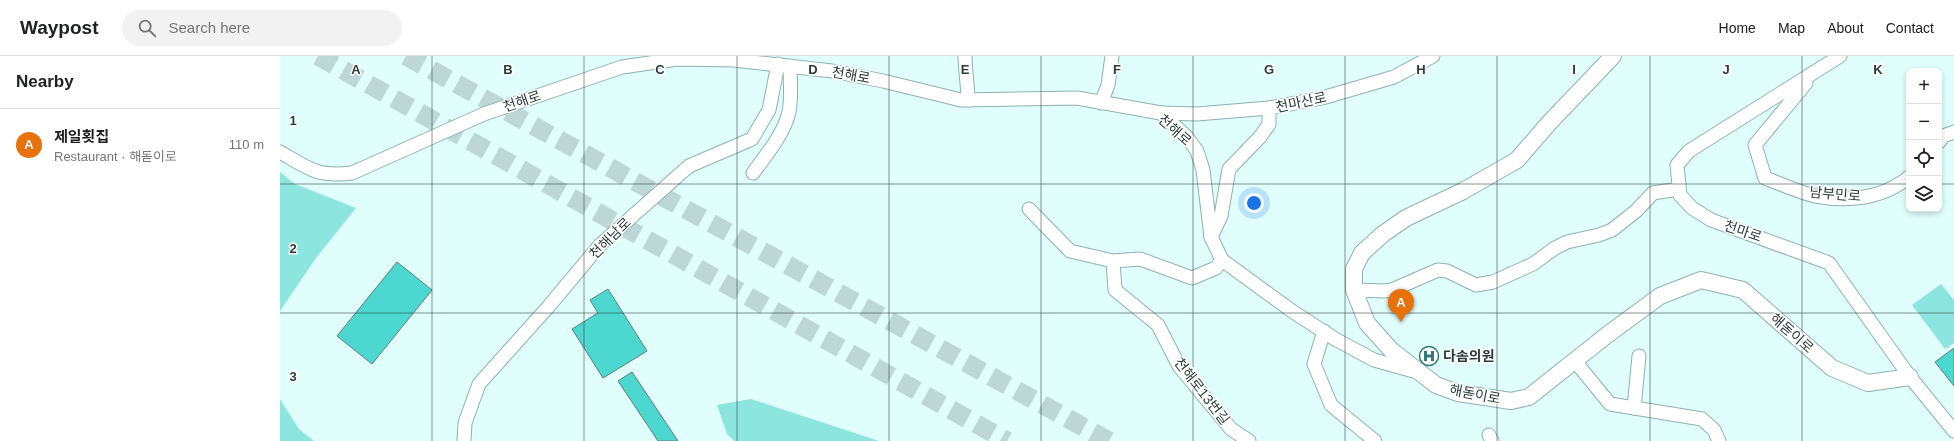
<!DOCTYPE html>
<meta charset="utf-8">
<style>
:root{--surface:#fff;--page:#f2f2f2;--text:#202124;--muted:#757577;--line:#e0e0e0;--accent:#b45309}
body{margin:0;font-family:Arial,"Noto Sans KR",sans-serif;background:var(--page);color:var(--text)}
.controls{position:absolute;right:12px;top:12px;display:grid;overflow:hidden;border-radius:8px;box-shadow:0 2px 6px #0003}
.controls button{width:36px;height:36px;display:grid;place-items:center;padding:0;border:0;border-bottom:1px solid var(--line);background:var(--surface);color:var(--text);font:20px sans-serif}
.you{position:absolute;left:974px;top:147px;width:14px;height:14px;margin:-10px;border:3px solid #fff;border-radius:50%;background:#1a73e8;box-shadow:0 0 0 6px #1a73e833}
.badge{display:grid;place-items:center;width:26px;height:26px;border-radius:50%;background:var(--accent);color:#fff;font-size:13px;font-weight:700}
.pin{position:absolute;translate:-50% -33px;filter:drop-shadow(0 1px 2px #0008)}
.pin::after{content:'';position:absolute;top:21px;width:14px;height:12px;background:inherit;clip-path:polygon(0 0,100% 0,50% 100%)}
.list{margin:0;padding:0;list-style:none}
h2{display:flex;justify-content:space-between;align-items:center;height:52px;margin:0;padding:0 16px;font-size:17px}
h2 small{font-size:13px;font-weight:400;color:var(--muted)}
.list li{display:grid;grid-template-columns:26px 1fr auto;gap:12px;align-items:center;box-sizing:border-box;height:72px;padding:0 16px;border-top:1px solid var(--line)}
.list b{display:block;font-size:15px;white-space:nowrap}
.list p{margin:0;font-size:13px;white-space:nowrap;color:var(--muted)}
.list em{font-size:13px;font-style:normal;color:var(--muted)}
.icon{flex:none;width:22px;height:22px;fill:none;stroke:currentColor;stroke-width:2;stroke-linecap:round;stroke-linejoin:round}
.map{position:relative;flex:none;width:1674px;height:385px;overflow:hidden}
header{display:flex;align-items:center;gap:24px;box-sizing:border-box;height:56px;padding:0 20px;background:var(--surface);border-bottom:1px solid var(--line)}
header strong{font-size:19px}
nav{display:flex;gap:22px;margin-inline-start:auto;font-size:14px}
.search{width:280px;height:36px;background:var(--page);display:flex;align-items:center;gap:10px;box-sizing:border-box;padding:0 14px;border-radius:22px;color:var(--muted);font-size:15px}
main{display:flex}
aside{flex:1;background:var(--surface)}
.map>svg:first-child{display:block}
.green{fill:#8de5e0}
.building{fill:#4cd7d1;stroke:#5e807d}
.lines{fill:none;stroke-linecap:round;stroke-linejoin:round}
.highway-tunnel{stroke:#bcd7d5;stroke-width:19;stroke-dasharray:19 10;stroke-linecap:butt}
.minor-casing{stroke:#8eb2af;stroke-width:15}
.major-casing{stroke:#8eb2af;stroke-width:18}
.minor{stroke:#fff;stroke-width:13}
.major{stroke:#fff;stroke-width:16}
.grid{fill:none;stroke:#2c3b3a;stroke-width:1;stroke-opacity:0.55}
.labels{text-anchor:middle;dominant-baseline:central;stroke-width:3;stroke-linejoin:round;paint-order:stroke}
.street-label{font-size:14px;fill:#2c3b3a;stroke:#fff}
.poi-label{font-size:14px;font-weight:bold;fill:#2c3b3a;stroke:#fff;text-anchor:start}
.grid-label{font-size:13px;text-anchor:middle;font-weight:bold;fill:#2c3b3a;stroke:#fff;stroke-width:3;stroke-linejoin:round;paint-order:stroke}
</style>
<header>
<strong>Waypost</strong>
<div class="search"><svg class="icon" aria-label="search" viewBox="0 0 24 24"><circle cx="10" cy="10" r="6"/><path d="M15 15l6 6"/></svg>Search here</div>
<nav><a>Home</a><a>Map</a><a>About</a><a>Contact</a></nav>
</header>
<main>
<aside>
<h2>Nearby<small></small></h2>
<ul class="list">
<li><span class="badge" style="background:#e8710a">A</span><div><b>제일횟집</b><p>Restaurant · 해돋이로</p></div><em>110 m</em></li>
</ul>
</aside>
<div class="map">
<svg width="1674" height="385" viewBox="0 0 1674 385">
<rect width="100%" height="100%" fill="#e0fefc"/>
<g class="green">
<polygon points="0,116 15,128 76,152 36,202 0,255"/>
<polygon points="1661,228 1674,244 1674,287 1665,293 1632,249"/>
<polygon points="0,343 19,373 34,385 0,385"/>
<polygon points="471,343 599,385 454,385 447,378 437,349"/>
</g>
<g class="building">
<polygon points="117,206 152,234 92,308 57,280"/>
<polygon points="328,233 367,295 323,322 292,273 318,257 310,244"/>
<polygon points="1674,292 1674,330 1655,306"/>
<polygon points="352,316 398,385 378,385 338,325"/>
</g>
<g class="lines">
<g class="highway-tunnel">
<polyline points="38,0 727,385"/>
<polyline points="126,0 829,385"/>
</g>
<defs>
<g id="minor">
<path d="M685 0C685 15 688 29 688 44"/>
<polyline points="1560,0 1409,95 1397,109 1400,139 1412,152 1431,164 1549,207 1630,321 1674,375"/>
<path d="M1526 27 1475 89 1485 122C1501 128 1518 136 1535 140 1568 146 1602 143 1629 121"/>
<polyline points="821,47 828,29 832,0"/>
<polyline points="881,57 917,58 989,52 1042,42 1114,21 1153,0"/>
<polyline points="1659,86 1663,80 1674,76"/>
<path d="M0 96C29 113 37 121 72 117L204 58 342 11 397 3 454 4 552 15 603 25 681 44 797 42 881 57 907 81 917 95 923 114 931 181 942 204 1012 255 1055 283 1094 304 1137 316"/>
<path d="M473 117C486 99 504 78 509 56 512 41 510 25 510 10"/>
<polyline points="749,153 790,195 833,205 860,203 912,222 936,212 942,204"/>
<polyline points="931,181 941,160 949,113 980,81 989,68 989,52"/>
<polyline points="833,205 835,234 878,269 899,310 951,373 969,385"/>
<polyline points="1074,234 1105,235 1112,234 1158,214 1167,215 1196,229 1213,226 1253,208 1275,192 1287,186 1319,179 1332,174 1356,155 1373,137 1399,133"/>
<polyline points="1044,275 1034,308 1051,349 1095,385"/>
<polyline points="1294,304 1330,348 1422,363 1434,374 1439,385"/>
<polyline points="1354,352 1359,300"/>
<polyline points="1209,379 1212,385"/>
<polyline points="184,385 185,367 199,328 269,250 320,189 409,110 472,83 489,54 498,8"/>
</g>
<polyline id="major" points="1333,0 1269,67 1237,104 1183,135 1126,162 1103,178 1082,197 1074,213 1074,234 1087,267 1111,294 1156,329 1178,337 1231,345 1249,341 1327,279 1380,240 1421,224 1463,234 1552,312 1588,327 1630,321"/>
</defs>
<use href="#minor" class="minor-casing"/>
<use href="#major" class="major-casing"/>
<use href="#minor" class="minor"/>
<use href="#major" class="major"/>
</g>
<path class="grid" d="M152 0V385M304 0V385M457 0V385M609 0V385M761 0V385M913 0V385M1065 0V385M1217 0V385M1370 0V385M1522 0V385M0 128H1629M1659 128H1674M0 257H1674"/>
<defs>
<symbol id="hospital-ring" viewBox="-11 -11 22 22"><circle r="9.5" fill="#fff" stroke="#327a77" stroke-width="1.5"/><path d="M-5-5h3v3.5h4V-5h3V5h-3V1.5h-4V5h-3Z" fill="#327a77"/></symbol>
</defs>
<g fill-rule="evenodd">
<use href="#hospital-ring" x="1138" y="289" width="22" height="22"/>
</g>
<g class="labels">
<g class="street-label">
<text transform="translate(571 19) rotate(10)">천해로</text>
<text transform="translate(242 45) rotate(-19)">천해로</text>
<text transform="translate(1021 46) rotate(-12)">천마산로</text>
<text transform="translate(895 74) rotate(42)">천해로</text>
<text transform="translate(1555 138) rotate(5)">남부민로</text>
<text transform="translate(1463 175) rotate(19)">천마로</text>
<text transform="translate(330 182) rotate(-45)">천해남로</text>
<text transform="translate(1512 277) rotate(41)">해돋이로</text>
<text transform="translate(922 335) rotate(52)">천해로13번길</text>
<text transform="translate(1195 338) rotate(11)">해돋이로</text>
</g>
<g class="poi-label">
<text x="1163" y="300">다솜의원</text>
</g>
</g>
<g class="grid-label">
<text x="76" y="18">A</text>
<text x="228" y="18">B</text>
<text x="380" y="18">C</text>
<text x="533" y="18">D</text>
<text x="685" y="18">E</text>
<text x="837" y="18">F</text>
<text x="989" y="18">G</text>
<text x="1141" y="18">H</text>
<text x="1294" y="18">I</text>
<text x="1446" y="18">J</text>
<text x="1598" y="18">K</text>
<text x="13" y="69">1</text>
<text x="13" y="197">2</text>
<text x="13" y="325">3</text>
</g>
</svg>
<div class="controls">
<button>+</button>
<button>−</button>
<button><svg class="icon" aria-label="locate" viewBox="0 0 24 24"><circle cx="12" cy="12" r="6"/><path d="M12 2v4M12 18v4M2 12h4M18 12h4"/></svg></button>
<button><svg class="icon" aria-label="layers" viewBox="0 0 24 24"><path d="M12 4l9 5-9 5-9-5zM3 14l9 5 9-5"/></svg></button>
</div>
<div class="you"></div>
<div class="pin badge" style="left:1121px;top:266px;background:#e8710a">A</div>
</div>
</main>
